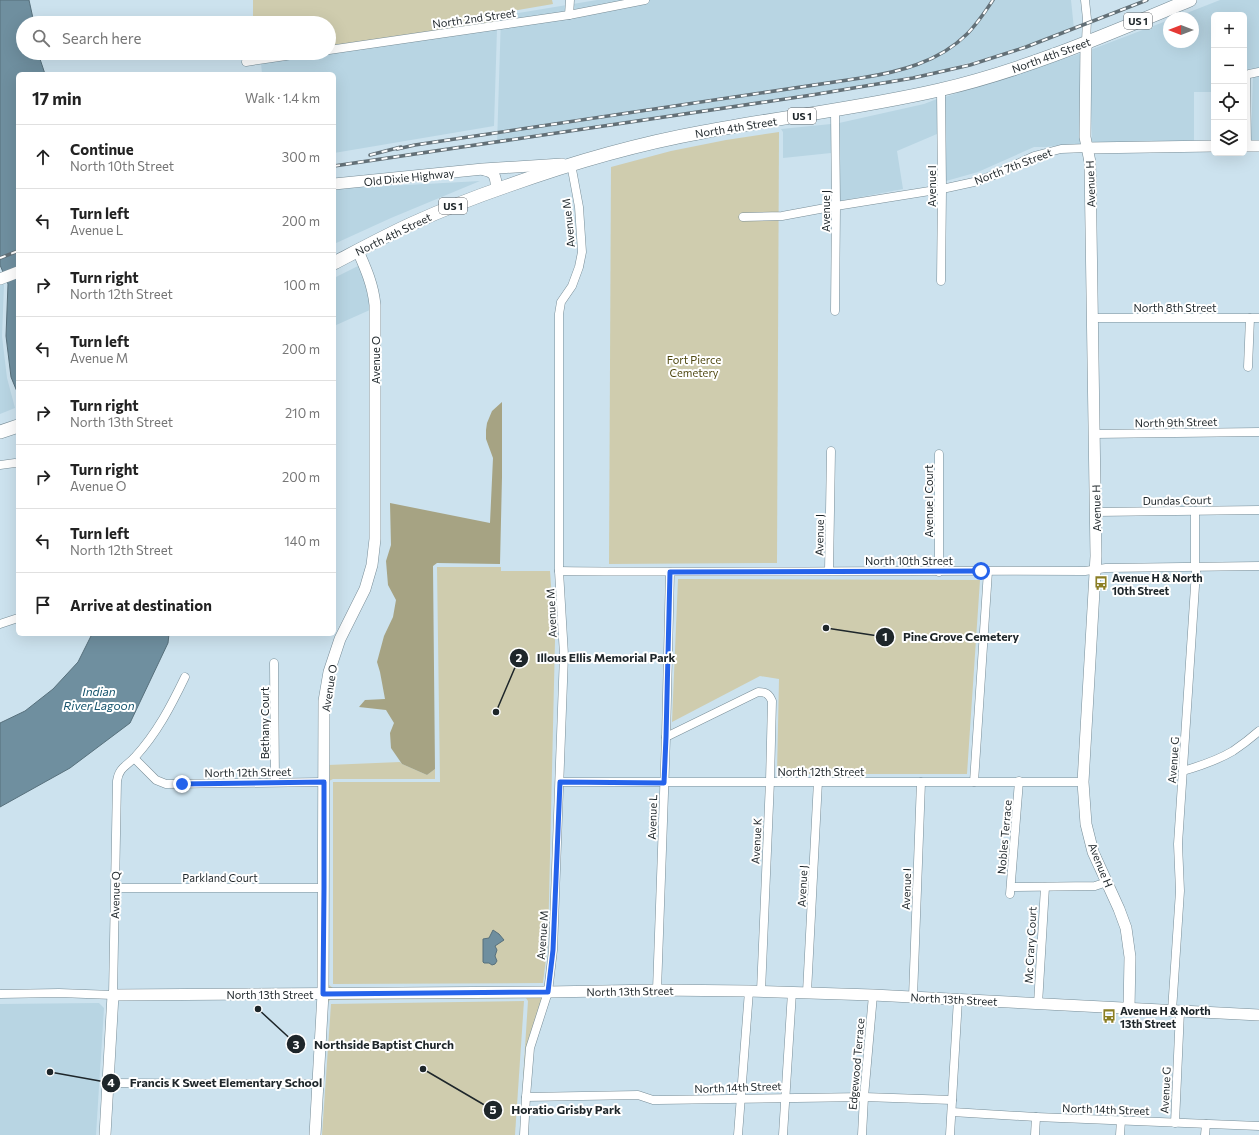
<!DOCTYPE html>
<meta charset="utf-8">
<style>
:root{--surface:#fff;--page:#f6f6f6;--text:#222;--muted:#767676;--line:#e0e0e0}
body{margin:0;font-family:Commissioner,sans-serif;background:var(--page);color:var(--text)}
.controls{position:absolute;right:12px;top:12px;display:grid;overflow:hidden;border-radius:6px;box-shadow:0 4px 16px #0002}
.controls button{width:36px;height:36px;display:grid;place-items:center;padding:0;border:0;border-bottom:1px solid var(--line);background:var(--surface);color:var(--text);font:20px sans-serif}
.compass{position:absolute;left:1163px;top:12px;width:36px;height:36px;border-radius:50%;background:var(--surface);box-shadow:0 4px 16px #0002;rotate:270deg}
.stop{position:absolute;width:12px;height:12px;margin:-9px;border:3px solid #2563eb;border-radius:50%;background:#fff}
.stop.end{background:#2563eb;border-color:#fff;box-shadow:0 1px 4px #0008}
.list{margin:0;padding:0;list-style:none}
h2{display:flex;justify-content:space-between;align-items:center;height:52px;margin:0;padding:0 16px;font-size:17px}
h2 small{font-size:13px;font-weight:400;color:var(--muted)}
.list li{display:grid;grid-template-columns:26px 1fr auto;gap:12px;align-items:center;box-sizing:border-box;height:64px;padding:0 16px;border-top:1px solid var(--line)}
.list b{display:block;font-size:15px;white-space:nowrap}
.list p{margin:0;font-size:13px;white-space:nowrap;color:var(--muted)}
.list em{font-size:13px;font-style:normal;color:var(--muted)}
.icon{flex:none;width:22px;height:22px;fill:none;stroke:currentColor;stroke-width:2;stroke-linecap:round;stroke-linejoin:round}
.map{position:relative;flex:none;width:1259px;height:1135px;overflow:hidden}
.search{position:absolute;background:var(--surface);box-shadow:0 4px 16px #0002;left:16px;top:16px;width:320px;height:44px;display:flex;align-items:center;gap:10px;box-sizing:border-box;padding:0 14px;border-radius:22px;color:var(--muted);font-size:15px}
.panel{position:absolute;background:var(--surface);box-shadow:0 4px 16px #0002;left:16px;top:72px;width:320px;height:564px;border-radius:6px}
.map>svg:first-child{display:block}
.built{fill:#b8d5e3}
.green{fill:#cfccae}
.forest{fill:#a6a383}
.water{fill:#6f8f9f;stroke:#57707c}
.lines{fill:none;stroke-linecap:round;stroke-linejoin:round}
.street-casing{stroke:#788d97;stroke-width:9}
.secondary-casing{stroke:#788d97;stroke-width:12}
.primary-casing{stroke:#788d97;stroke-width:14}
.street{stroke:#fff;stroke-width:8}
.secondary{stroke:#fff;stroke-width:11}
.primary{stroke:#fff;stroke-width:13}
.rail-casing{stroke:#637077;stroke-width:3.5}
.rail{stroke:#fff;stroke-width:2;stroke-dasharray:6;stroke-linecap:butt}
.route{stroke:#2563eb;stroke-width:5}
.labels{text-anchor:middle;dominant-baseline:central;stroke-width:4;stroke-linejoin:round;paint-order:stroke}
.shield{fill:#fff;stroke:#62676a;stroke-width:1}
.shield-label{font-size:10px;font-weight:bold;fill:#1e262a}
.street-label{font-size:11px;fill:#1e262a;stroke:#fff}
.park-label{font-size:11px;fill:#4f4810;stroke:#fff}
.poi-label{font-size:11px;font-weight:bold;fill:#1e262a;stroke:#fff;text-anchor:start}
.water-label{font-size:12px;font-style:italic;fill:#15546d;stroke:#fff}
.leader{fill:none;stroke:#1e262a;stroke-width:1.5}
.callout-dot{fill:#1e262a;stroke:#fff;stroke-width:1.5}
.mark-label{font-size:12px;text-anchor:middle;font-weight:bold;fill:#fff}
.callout-label{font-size:12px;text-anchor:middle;font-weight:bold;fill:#1e262a;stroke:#fff;stroke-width:4;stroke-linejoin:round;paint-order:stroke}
</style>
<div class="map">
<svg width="1259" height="1135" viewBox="0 0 1259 1135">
<rect width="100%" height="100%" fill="#cce2ee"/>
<g class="built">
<polygon points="597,0 1071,0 1074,29 1026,47 913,78 497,144 501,16"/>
<polygon points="1220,0 1259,0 1259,68 1246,69 1244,71 1244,80 1244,15 1214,15 1214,92 1194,92 1194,143 1092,143 1090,50 1169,20 1169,42 1193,42 1193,18 1174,18"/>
<polygon points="497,29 494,126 334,153 334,74 262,74 261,63"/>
<polygon points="1082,53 1084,144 1052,146 1047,147 1034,147 978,172 946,181 945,97"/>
<polygon points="1253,76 1259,76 1259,142 1251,142"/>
<polygon points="937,99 937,134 897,151 903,189 840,201 839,123 924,104"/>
<polygon points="831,124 831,153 783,158 783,132 781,129"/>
<polygon points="480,181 391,218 334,244 334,189"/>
<polygon points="360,265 362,270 372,309 334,326 334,278"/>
<polygon points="3,282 4,285 2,336 7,378 15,408 0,414 0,283"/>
<polygon points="99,1003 104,1008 96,1135 0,1135 0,1004"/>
</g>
<g class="green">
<polygon points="253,0 552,0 553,4 500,13 497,15 497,22 329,46 329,23 253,23"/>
<polygon points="779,132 777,563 609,564 611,167 671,151 726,140"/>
<polygon points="437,567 501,567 501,571 550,571 555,641 548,942 543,983 333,984 333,782 440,782"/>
<polygon points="678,579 980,580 967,774 777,774 779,679 760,676 672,722"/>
<polygon points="400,762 402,764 427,775 435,769 435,779 333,779 329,781 329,985 333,988 544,987 327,990 328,765"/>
<polygon points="543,996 526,1047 522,1094 528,1001 526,998 330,1000 327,1003 327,998"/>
<polygon points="524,1001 515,1135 322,1135 331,1004"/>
</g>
<polygon class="forest" points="502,402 502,477 500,564 437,563 433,566 435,769 427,775 402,764 391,748 390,733 394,723 386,710 359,707 365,700 385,699 380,672 377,662 384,636 393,617 396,600 388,585 386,561 391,545 390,503 490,523 493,458 486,439 486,430 487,423 492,411"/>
<g class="water">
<polygon points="0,0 29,0 34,23 23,23 23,53 38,53 45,74 18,74 18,394 11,377 6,336 8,284 0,265"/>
<polygon points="92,634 169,634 168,643 130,723 70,768 0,807 0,723 25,711 53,689 78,662"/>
<polygon points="493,930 499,934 504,940 495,946 497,950 495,956 497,961 495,964 492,965 489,963 484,963 483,962 483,939 489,938"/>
</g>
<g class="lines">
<defs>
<g id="street">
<polyline points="1085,0 1087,19 1086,42"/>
<polyline points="569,15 570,0"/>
<polyline points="329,50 569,15 645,0"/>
<polyline points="246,62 306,53"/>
<polyline points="941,90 942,189 941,281"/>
<polyline points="835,111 836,206 835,311"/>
<polyline points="1247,146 1246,77 1249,74 1259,72"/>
<polyline points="743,217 782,216 836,206 942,189 974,182 994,175 1034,156 1061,149 1087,148"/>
<polyline points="1092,318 1259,318"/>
<polyline points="1248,367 1250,318"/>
<polyline points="1094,434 1259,432"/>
<polyline points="939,454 939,572"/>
<polyline points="0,465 15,463 18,464"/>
<polyline points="1096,512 1259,510"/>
<path d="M559 571C734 573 910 570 1085 571L1106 568 1259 566"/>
<polyline points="829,571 831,451"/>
<polyline points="0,624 18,618"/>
<polyline points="274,663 275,782"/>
<path d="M666 737 758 692C766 692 769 694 772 701L770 781 761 991"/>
<polyline points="134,758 156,780 166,784 323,782"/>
<path d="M1183 771C1200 766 1218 760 1233 751 1242 745 1251 738 1259 731"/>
<polyline points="560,782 1083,782"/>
<polyline points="974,782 988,571"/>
<polyline points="1011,887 1095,886 1107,882"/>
<polyline points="116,888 324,888"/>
<polyline points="1010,894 1019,781"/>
<polyline points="657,990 666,737 670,572"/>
<polyline points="807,992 818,781"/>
<path d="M0 994 59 993 113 995 117 781C119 767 127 766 135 757 157 733 171 706 185 677"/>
<polyline points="913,997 921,782"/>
<polyline points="1038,1004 1045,887"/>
<polyline points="1172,1011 1180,891 1178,844 1196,571 1195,566 1195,511"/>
<polyline points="109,1083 318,1084"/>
<polyline points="526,1097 638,1095 653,1100 658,1100 864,1097 952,1100"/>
<polyline points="952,1112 1036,1117 1259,1126"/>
<polyline points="1175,1123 1180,1011"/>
<polyline points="524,1135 526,1097 530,1048 548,992 553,950 564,655 559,571 559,314 561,302 572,286 579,267 582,252 579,207 571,164"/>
<polyline points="738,1135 749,991"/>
<polyline points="783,1135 792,992"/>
<polyline points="862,1135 864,1097 873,995"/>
<polyline points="950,1135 958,999"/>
<polyline points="1035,1135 1036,1117"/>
<polyline points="1120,1135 1121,1120"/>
<polyline points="1205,1135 1206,1124"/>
</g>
<g id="secondary">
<polyline points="1086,42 1085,137 1090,162 1096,556 1083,782 1086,824 1093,852 1119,909 1126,928 1130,957 1129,1009"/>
<polyline points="1244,146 1259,146"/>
<polyline points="1087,148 1214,146"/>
<path d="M484 170C497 173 495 178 497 189"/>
<polyline points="334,184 483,169 562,164"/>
<polyline points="0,279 18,272"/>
<polyline points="105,1135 113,995 548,992 657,990 749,991 873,995 1259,1015"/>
<path d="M315 1135 323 994 324 701 329 672 340 639 365 589 372 565 375 539V305C373 285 366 269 358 251"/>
</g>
<g id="primary">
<path d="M334 263C359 250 385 236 411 224 442 210 475 197 507 186 571 163 637 144 703 132 782 117 861 108 939 90 1026 70 1108 34 1190 0"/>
<polyline points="0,432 18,426"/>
</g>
</defs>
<use href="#street" class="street-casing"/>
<use href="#secondary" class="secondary-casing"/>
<use href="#primary" class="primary-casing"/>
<use href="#street" class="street"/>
<use href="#secondary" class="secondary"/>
<use href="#primary" class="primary"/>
<defs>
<g id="rail">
<path d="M397 149 415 145 861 78C899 72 939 62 967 34 977 24 985 12 993 0"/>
<polyline points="370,155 401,147"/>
<polyline points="334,166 812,95 913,78 970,65 1026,47 1147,0"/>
<polyline points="0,258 18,251"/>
</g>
</defs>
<use href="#rail" class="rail-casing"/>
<use href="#rail" class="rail"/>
</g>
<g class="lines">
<polyline class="route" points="182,784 324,782 324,888 323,994 548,992 553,950 560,782 664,783 666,737 670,572 981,571"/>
</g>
<defs>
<symbol id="bus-bare" viewBox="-9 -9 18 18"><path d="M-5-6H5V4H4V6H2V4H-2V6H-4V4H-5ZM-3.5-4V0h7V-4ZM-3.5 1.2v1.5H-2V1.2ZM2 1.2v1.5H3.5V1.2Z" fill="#8a7e24" stroke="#fff" stroke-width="2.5" paint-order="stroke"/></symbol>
</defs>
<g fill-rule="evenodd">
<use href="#bus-bare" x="1091" y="573" width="20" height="20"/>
<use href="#bus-bare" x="1099" y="1006" width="20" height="20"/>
</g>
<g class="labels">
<g class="shield">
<rect x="1124" y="13" width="28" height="16" rx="3"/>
<rect x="788" y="108" width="28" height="16" rx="3"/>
<rect x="439" y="198" width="28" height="16" rx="3"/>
</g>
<g class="shield-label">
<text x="1138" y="21">US 1</text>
<text x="802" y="116">US 1</text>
<text x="453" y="206">US 1</text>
</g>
<g class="street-label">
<text transform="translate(474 18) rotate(-8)">North 2nd Street</text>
<text transform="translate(1051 55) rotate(-20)">North 4th Street</text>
<text transform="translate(736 127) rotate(-9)">North 4th Street</text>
<text transform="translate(1013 166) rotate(-21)">North 7th Street</text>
<text transform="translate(409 177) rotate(-6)">Old Dixie Highway</text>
<text transform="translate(1090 184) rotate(-92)">Avenue H</text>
<text transform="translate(931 186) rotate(-90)">Avenue I</text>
<text transform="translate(825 211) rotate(-90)">Avenue J</text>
<text transform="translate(568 223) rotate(-96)">Avenue M</text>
<text transform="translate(393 234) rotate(-26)">North 4th Street</text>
<text x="1175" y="307">North 8th Street</text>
<text transform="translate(375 360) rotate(-90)">Avenue O</text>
<text transform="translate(1176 422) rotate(-1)">North 9th Street</text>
<text transform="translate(1177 500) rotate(-1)">Dundas Court</text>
<text transform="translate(928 501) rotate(-90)">Avenue I Court</text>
<text transform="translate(1096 508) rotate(-91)">Avenue H</text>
<text transform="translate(819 535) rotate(-89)">Avenue J</text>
<text x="909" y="560">North 10th Street</text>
<text transform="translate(551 613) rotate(-93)">Avenue M</text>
<text transform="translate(329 688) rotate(-81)">Avenue O</text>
<text transform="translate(264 723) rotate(-90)">Bethany Court</text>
<text transform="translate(1173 760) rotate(-86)">Avenue G</text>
<text x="821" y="771">North 12th Street</text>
<text transform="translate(248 772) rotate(-1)">North 12th Street</text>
<text transform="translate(652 817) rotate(-88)">Avenue L</text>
<text transform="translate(1004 837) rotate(-85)">Nobles Terrace</text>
<text transform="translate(756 841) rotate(-87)">Avenue K</text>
<text transform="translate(1101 865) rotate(68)">Avenue H</text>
<text x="220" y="877">Parkland Court</text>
<text transform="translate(802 886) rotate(-87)">Avenue J</text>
<text transform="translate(906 889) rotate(-88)">Avenue I</text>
<text transform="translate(115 895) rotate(-89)">Avenue Q</text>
<text transform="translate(542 935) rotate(-86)">Avenue M</text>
<text transform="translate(1030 945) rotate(-87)">Mc Crary Court</text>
<text transform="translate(630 991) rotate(-1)">North 13th Street</text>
<text x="270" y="994">North 13th Street</text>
<text transform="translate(954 999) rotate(3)">North 13th Street</text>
<text transform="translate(856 1064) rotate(-85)">Edgewood Terrace</text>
<text transform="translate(738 1087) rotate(-2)">North 14th Street</text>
<text transform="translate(1165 1090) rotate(-87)">Avenue G</text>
<text transform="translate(1106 1109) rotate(2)">North 14th Street</text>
</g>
<g class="park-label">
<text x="694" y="359">Fort Pierce<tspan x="694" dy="13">Cemetery</tspan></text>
</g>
<g class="poi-label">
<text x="1112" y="577">Avenue H &amp; North<tspan x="1112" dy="13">10th Street</tspan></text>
<text x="1120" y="1010">Avenue H &amp; North<tspan x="1120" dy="13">13th Street</tspan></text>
</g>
<g class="water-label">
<text x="99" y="691">Indian<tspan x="99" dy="14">River Lagoon</tspan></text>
</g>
</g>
<path class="leader" d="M826 628L885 637M496 712L519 658M258 1009L296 1044M50 1072L111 1083M423 1069L493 1110"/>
<g class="callout-dot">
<circle cx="826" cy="628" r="4"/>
<circle cx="496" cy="712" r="4"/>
<circle cx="258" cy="1009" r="4"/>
<circle cx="50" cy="1072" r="4"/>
<circle cx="423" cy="1069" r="4"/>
<circle cx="885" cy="637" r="10"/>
<circle cx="519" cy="658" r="10"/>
<circle cx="296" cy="1044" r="10"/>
<circle cx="111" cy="1083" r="10"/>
<circle cx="493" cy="1110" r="10"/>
</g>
<g class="mark-label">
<text x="885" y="641">1</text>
<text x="519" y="662">2</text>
<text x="296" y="1049">3</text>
<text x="111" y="1087">4</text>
<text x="493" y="1114">5</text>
</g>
<g class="callout-label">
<text x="961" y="641">Pine Grove Cemetery</text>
<text x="606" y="662">Illous Ellis Memorial Park</text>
<text x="384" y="1049">Northside Baptist Church</text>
<text x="226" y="1087">Francis K Sweet Elementary School</text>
<text x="566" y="1114">Horatio Grisby Park</text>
</g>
</svg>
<div class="controls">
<button>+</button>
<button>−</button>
<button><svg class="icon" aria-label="locate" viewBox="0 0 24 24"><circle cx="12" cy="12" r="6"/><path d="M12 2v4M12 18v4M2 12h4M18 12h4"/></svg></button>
<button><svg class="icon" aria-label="layers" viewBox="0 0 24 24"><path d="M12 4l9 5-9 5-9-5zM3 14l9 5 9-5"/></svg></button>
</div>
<svg class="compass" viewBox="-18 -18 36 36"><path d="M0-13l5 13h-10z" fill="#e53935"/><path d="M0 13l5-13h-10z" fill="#767676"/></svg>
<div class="stop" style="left:981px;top:571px"></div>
<div class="stop end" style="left:182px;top:784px"></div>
<div class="search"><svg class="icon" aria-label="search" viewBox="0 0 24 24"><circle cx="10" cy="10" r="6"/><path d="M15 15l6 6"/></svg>Search here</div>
<section class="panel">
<h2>17 min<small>Walk · 1.4 km</small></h2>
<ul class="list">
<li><svg class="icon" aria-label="ahead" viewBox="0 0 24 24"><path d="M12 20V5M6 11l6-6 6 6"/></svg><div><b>Continue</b><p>North 10th Street</p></div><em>300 m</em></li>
<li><svg class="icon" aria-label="left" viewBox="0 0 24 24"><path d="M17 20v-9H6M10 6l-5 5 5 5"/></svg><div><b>Turn left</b><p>Avenue L</p></div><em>200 m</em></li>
<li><svg class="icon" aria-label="right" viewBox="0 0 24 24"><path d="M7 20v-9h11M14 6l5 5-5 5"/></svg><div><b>Turn right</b><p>North 12th Street</p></div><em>100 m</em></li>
<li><svg class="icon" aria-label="left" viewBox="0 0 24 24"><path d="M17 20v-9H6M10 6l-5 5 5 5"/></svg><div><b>Turn left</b><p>Avenue M</p></div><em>200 m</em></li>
<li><svg class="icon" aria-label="right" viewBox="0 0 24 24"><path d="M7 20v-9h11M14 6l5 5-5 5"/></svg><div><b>Turn right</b><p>North 13th Street</p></div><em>210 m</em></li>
<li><svg class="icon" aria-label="right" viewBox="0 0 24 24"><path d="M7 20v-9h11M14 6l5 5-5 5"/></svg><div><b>Turn right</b><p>Avenue O</p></div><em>200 m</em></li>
<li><svg class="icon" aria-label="left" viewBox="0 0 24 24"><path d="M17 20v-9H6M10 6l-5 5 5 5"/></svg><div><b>Turn left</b><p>North 12th Street</p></div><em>140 m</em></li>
<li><svg class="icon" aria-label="arrive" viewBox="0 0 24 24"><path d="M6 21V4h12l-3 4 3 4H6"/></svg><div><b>Arrive at destination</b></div></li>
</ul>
</section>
</div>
